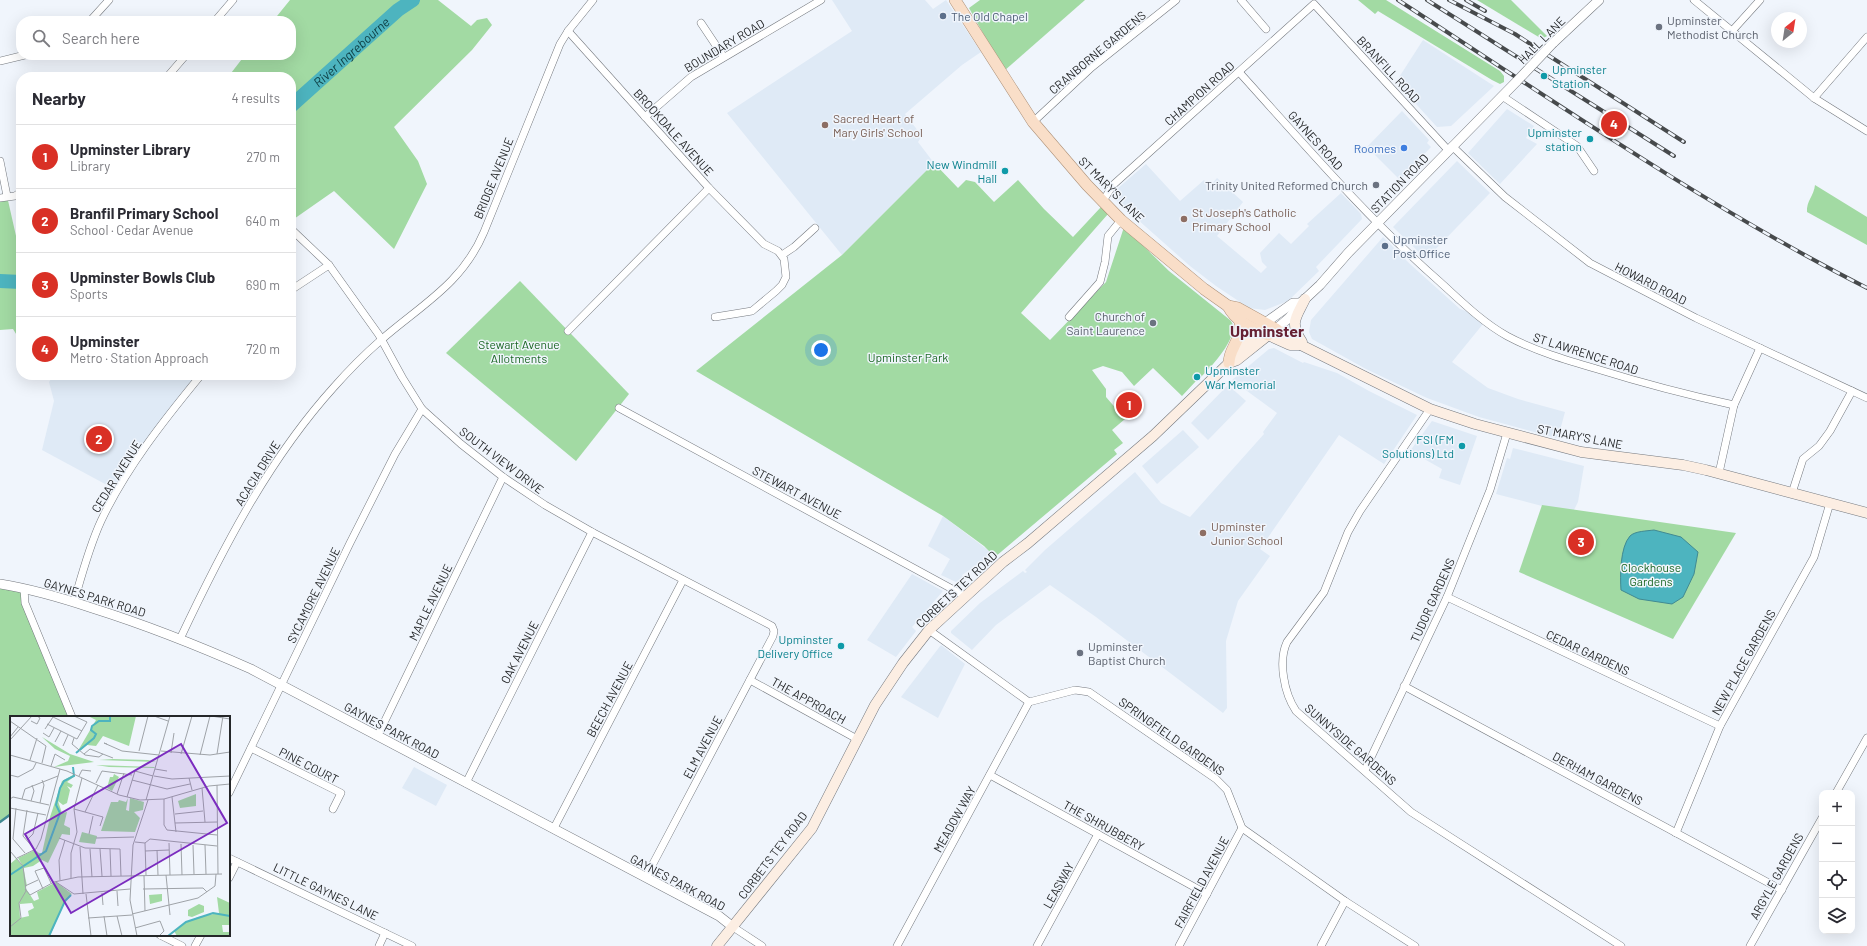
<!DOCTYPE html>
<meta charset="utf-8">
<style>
:root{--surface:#fff;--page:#f7f7f7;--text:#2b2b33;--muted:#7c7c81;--line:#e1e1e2;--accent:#d93025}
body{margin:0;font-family:Barlow,sans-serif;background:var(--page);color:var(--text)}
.controls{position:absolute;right:12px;bottom:12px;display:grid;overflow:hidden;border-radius:8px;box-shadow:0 4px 16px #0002}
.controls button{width:36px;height:36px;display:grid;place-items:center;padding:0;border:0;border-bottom:1px solid var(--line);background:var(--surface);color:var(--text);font:20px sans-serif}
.compass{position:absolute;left:1771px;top:12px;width:36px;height:36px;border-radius:50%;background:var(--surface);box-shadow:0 4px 16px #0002;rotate:30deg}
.you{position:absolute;left:821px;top:350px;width:14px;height:14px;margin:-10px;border:3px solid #fff;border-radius:50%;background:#1a73e8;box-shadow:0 0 0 6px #1a73e833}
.badge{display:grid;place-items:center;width:26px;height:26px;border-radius:50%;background:var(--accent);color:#fff;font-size:13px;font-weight:700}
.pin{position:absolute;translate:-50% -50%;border:2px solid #fff;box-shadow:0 1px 4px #0006}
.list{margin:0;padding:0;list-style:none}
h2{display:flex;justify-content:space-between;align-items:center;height:52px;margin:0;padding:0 16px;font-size:17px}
h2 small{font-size:13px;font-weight:400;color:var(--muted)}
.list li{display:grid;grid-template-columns:26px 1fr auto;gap:12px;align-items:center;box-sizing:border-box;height:64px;padding:0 16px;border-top:1px solid var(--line)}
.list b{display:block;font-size:15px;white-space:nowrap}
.list p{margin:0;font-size:13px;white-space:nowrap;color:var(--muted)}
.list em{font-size:13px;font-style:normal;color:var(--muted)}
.icon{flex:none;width:22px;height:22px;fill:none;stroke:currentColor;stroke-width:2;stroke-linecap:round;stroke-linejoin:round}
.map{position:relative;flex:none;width:1867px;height:946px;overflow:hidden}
.search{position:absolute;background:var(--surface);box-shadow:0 4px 16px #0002;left:16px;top:16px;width:280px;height:44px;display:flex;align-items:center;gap:10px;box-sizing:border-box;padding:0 14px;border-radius:16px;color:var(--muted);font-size:15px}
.panel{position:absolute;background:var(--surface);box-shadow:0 4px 16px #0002;left:16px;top:72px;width:280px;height:308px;border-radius:16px}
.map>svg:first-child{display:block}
.built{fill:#dfeaf6}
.green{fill:#a2daa3}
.water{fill:#4db4bf;stroke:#418a92}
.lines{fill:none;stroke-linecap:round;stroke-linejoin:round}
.stream{stroke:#418a92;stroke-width:2.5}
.river{stroke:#4db4bf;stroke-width:14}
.minor-casing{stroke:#75797f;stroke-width:8}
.tertiary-casing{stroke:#75797f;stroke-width:10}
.secondary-casing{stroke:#75797f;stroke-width:11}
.primary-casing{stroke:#ac9078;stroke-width:12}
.minor{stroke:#fff;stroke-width:7}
.tertiary{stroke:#fff;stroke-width:9}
.secondary{stroke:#fceee3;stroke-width:10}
.primary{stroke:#f9dec8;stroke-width:11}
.rail-casing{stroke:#474a4c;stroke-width:4}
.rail{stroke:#f0f5fc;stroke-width:2.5;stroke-dasharray:8;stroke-linecap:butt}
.tertiary-bridge-casing{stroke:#75797f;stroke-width:10;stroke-linecap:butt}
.tertiary-bridge{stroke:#fff;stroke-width:9}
.service-dot{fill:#5c6f8a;stroke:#f0f5fc;stroke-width:1.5}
.worship-dot{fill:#6b7280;stroke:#f0f5fc;stroke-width:1.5}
.culture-dot{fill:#0f9aa8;stroke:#f0f5fc;stroke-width:1.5}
.education-dot{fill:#8d6e63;stroke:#f0f5fc;stroke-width:1.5}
.shop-dot{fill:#3f7fe0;stroke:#f0f5fc;stroke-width:1.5}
.labels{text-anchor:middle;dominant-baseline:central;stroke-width:3;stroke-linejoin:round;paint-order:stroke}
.service-label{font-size:12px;fill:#4e5e75;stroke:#f0f5fc;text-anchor:start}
.worship-label{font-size:12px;fill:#5b616d;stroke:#f0f5fc;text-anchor:start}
.street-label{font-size:12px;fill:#252729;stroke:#f0f5fc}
.culture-label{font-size:12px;fill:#0d838f;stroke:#f0f5fc;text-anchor:end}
.education-label{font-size:12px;fill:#785e54;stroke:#f0f5fc;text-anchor:start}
.shop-label{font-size:12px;fill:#366cbe;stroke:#f0f5fc;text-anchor:end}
.park-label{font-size:12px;fill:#1b6724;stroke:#f0f5fc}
.water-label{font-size:13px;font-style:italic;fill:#0d3d42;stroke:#f0f5fc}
.district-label{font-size:16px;font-weight:bold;fill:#662133;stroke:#f0f5fc}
.inset-river{fill:none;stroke:#4db4bf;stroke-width:2}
.inset-road{fill:none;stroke:#9fa3a8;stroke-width:1}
.view{fill:#7b2cbf;fill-opacity:0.15;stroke:#7b2cbf;stroke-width:2}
.inset-edge{fill:none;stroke:#252729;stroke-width:2}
</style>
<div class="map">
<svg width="1867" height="946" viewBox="0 0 1867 946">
<rect width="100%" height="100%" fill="#f0f5fc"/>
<g class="built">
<polygon points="832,0 925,0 933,9 946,0 981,52 962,65 905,114 922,136 918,142 934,163 842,255 727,113 852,31"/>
<polygon points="1423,40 1494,86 1451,126 1437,127 1396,82"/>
<polygon points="1507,109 1534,126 1526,138 1537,144 1500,184 1468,153"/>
<polygon points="1402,111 1429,140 1427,143 1431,147 1400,180 1367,147"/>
<polygon points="1457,161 1490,193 1426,259 1393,227"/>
<polygon points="1146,164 1180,201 1204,180 1210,186 1217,178 1243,202 1217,236 1261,273 1267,267 1262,262 1260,253 1279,233 1291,244 1309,226 1307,224 1341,193 1361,214 1362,219 1316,267 1319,271 1288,301 1265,310 1249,308 1216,286 1190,266 1110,195"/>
<polygon points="1383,237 1410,264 1460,309 1466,311 1483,324 1452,362 1488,388 1518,399 1565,412 1559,434 1556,438 1479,417 1427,398 1366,369 1312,339 1309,332 1311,320"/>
<polygon points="1274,348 1303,363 1304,362 1337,373 1369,391 1417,415 1384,464 1339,435 1260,549 1270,556 1238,601 1226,641 1227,708 1223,713 1096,617 1050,585 996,625 972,650 951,633 951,631 980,603 1023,571 1025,573 1027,572 1025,570 1045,550 1135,472 1161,503 1190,517 1264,434 1263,432 1277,413 1232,380 1269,349"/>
<polygon points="54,375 201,375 118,491 42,450 54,401 49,382"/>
<polygon points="1228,385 1246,401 1208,440 1191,423"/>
<polygon points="1432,421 1477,436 1460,485 1439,478 1442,469 1410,451"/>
<polygon points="1183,430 1199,447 1157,484 1142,466"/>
<polygon points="1513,448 1584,466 1578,502 1573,512 1561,511 1496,494 1507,458 1510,459"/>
<polygon points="943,516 993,554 962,575 964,578 958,583 941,575 950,559 928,546"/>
<polygon points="912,574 943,591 912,627 916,631 896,657 867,640"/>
<polygon points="941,645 965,664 938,718 901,697"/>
<polygon points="414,767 447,785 436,806 402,788"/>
</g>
<g class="green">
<polygon points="290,0 438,0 471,26 477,20 487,18 492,25 472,50 394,127 418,161 427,184 394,249 334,191 291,221 291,77 228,77 245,55 291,55 291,21 273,21"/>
<polygon points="980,0 1085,0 1004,71 969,8"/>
<polygon points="1358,0 1386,0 1500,71 1504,76 1504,82 1500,84 1492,80 1378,11 1375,14"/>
<polygon points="1477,0 1511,0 1547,36 1542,39"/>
<path d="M934 163 958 188 966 180 975 182 994 202 1018 180 1044 209 1073 237 1101 207 1108 214 1021 313 1050 340 1106 282 1124 227 1169 271 1230 320C1243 333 1211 367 1201 377L1198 375 1194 378 1196 381 1182 396 1153 368 1134 386 1122 372 1103 366 1092 370 1106 389V397L1125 419 1112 430 1123 443 1114 450 1117 454 995 557 984 546 943 516 696 371 842 255Z"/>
<path d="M1815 185 1867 217V245L1807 212C1806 201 1814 196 1815 185Z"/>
<polygon points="7,196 21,258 21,342 13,329 0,330 0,198"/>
<polygon points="520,281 629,394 576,461 446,353"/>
<polygon points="1542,505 1736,533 1673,639 1519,572"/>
<polygon points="0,584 24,589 25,603 72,717 11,717 11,814 0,822"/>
</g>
<path class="water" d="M1654 530 1681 537 1698 552 1694 574 1683 597 1672 604 1639 599 1621 590C1620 576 1620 547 1630 536 1635 531 1647 531 1654 530Z"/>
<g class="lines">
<polyline class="stream" points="0,822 11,814"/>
<g class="river">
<path id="s1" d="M291 106 398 10 413 0"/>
<polyline points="0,281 21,282"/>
</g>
<defs>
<g id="minor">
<polyline points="1241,0 1266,29"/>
<polyline points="1694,0 1814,98 1867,131"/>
<polyline points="90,21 109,0"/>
<polyline points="215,21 233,0"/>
<polyline points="701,23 723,56"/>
<polyline points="568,31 709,188 764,244 778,251 784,259 786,277 782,285 776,291 752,311 715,317"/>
<polyline points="1732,31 1760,0"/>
<polyline points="0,61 25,55"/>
<path d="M1239 72C1304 144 1367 218 1440 282 1461 301 1482 322 1507 336 1535 351 1566 360 1597 369 1642 383 1688 395 1734 405"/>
<polyline points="167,77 186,55"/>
<polyline points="1502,96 1577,146 1594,171"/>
<polyline points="1814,98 1867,37"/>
<polyline points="645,117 691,77 821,0"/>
<polyline points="1033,122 1092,67 1176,0"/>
<polyline points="1452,146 1505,197 1590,263 1696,318 1867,398"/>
<polyline points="0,161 7,196"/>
<polyline points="0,198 15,196 21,192"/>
<polyline points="1103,201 1113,185 1314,4 1448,150"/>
<polyline points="291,229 329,265 379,335 402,377 422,409 461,444 503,477 545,505 592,532 772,626 774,631 773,636 646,877"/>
<polyline points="782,255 794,247 815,228"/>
<polyline points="291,290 329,265"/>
<polyline points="1069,317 1100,282 1105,262 1108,236 1121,220"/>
<polyline points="568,331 709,188"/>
<polyline points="619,408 965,596"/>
<path d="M1430 409 1360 511 1348 532 1324 592 1287 642C1278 661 1284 693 1296 711L1411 812 1621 946"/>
<polyline points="1719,473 1734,405 1760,348"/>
<polyline points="1792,493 1803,459 1819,446 1830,431 1852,391"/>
<polyline points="24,589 25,603 72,717"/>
<polyline points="1447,597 1720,726"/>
<path d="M74 602C82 574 89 547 101 521 126 468 164 420 201 375"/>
<polyline points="929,630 1029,702 1075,690 1089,692 1216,779 1227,790 1242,828 1345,901 1415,946"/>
<path d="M180 639C222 550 268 460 334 387 349 370 365 354 381 340 421 305 462 284 484 232L560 44 568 31 593 0"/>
<polyline points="750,680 857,739"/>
<polyline points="1404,686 1782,890"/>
<polyline points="378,735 503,477"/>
<polyline points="251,748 341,793 333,809"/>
<polyline points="1365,770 1447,597 1490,490 1507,433"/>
<polyline points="990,775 1207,894"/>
<polyline points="466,783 592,532"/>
<polyline points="229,793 350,543 395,454 422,409"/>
<polyline points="1836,793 1867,738"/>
<polyline points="554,828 683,580"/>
<polyline points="1676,833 1720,726 1814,557 1830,503"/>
<polyline points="229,858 412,946"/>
<polyline points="229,878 237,862"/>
<polyline points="733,927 762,946"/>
<polyline points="160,935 182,946"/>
<polyline points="195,946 201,935"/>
<polyline points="379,946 385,933"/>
<polyline points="897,946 1029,702"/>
<polyline points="1037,946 1098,834"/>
<polyline points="1179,946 1242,828"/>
<polyline points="1321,946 1345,901"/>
<polyline points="1750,946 1822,818"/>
</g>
<g id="tertiary">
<polyline points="1553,43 1599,0"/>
<polyline points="1265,323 1293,303 1300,303 1305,299 1320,285 1348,253 1517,81"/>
<polyline points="1276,329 1289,318 1299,306"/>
<path d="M0 584C31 589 62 598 92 608 146 625 199 646 251 669L719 916 733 927"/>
</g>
<g id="secondary">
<polyline points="1268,335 1290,345 1301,345"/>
<path d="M1302 342C1289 322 1296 318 1305 299"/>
<polyline points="1232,357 1262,325"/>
<polyline points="717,946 812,828 875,705 903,663 929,630 1003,562 1028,543 1153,436 1229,363 1237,360 1276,329 1294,337 1301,345 1430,409 1475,424 1581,452 1683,465 1706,470 1867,513"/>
</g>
<g id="primary">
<polyline points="955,0 1033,122 1087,185 1121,220 1204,289 1228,306 1238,308 1276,329"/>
<path d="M1228 306C1236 322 1252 328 1268 335"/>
<path d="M1229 363C1229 347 1242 342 1240 320"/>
</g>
</defs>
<use href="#minor" class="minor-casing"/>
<use href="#tertiary" class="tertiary-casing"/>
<use href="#secondary" class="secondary-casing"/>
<use href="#primary" class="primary-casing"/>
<use href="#minor" class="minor"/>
<use href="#tertiary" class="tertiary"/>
<use href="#secondary" class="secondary"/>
<use href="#primary" class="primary"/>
<defs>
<g id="rail">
<path d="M1398 0C1552 100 1704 205 1867 288"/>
<polyline points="1427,0 1674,156"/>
<polyline points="1449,0 1515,34 1684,142"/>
<polyline points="1466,0 1485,11"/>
</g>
</defs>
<use href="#rail" class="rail-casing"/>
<use href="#rail" class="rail"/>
<defs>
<polyline id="tertiary-bridge" points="1517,81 1553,43"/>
</defs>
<use href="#tertiary-bridge" class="tertiary-bridge-casing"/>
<use href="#tertiary-bridge" class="tertiary-bridge"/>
</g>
<g class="service-dot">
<circle cx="943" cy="16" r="4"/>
<circle cx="1385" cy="246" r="4"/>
</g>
<g class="worship-dot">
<circle cx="1659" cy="27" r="4"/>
<circle cx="1376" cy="185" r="4"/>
<circle cx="1153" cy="323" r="4"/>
<circle cx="1080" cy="653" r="4"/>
</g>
<g class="culture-dot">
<circle cx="1544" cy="76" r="4"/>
<circle cx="1590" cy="139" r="4"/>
<circle cx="1005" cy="171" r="4"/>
<circle cx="1197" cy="377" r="4"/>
<circle cx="1462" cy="446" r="4"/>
<circle cx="841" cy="646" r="4"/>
</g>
<g class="education-dot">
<circle cx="825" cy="125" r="4"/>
<circle cx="1184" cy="219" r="4"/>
<circle cx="1203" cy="533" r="4"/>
</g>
<circle class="shop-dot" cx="1404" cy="148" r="4"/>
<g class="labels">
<g class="service-label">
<text x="951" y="16">The Old Chapel</text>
<text x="1393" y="239">Upminster<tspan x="1393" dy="14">Post Office</tspan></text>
</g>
<g class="worship-label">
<text x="1667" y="20">Upminster<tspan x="1667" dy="14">Methodist Church</tspan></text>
<text x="1368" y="185" text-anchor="end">Trinity United Reformed Church</text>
<text x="1145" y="316" text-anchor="end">Church of<tspan x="1145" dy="14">Saint Laurence</tspan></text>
<text x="1088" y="646">Upminster<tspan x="1088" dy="14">Baptist Church</tspan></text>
</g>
<g class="street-label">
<text transform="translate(1541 40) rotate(-45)">HALL LANE</text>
<text transform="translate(724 45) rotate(-31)">BOUNDARY ROAD</text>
<text transform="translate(1097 52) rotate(-40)">CRANBORNE GARDENS</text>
<text transform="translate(1389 69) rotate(47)">BRANFILL ROAD</text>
<text transform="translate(1199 93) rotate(-42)">CHAMPION ROAD</text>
<text transform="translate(674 132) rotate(48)">BROOKDALE AVENUE</text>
<text transform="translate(1316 140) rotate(48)">GAYNES ROAD</text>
<text transform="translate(493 178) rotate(-68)">BRIDGE AVENUE</text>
<text transform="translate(1399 183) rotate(-46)">STATION ROAD</text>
<text transform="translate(1112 189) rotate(45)">ST MARY'S LANE</text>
<text transform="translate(1651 283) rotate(27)">HOWARD ROAD</text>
<text transform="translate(1586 353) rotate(18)">ST LAWRENCE ROAD</text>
<text transform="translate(1580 436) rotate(11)">ST MARY'S LANE</text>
<text transform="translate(502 460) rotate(37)">SOUTH VIEW DRIVE</text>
<text transform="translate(257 473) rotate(-58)">ACACIA DRIVE</text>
<text transform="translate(116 476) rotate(-58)">CEDAR AVENUE</text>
<text transform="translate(797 492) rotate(28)">STEWART AVENUE</text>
<text transform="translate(956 589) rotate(-43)">CORBETS TEY ROAD</text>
<text transform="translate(313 595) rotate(-64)">SYCAMORE AVENUE</text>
<text transform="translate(95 597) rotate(17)">GAYNES PARK ROAD</text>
<text transform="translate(1432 600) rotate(-66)">TUDOR GARDENS</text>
<text transform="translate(430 602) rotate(-64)">MAPLE AVENUE</text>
<text transform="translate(519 652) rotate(-63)">OAK AVENUE</text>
<text transform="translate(1588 652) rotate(25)">CEDAR GARDENS</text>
<text transform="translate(1743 662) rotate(-61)">NEW PLACE GARDENS</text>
<text transform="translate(609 699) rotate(-62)">BEECH AVENUE</text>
<text transform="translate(809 700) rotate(29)">THE APPROACH</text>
<text transform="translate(392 730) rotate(28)">GAYNES PARK ROAD</text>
<text transform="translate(1172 736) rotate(35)">SPRINGFIELD GARDENS</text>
<text transform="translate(1351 744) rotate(41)">SUNNYSIDE GARDENS</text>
<text transform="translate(702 747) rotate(-62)">ELM AVENUE</text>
<text transform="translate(309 765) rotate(27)">PINE COURT</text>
<text transform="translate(1598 778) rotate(28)">DERHAM GARDENS</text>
<text transform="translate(954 819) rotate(-61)">MEADOW WAY</text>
<text transform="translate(1104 825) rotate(29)">THE SHRUBBERY</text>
<text transform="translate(772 855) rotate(-53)">CORBETS TEY ROAD</text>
<text transform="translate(1776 876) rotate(-61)">ARGYLE GARDENS</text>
<text transform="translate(678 882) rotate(28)">GAYNES PARK ROAD</text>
<text transform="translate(1201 882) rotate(-62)">FAIRFIELD AVENUE</text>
<text transform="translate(1058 885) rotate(-61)">LEASWAY</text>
<text transform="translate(326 891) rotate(26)">LITTLE GAYNES LANE</text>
</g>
<g class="culture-label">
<text x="1552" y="69" text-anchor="start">Upminster<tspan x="1552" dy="14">Station</tspan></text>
<text x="1582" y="132">Upminster<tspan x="1582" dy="14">station</tspan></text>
<text x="997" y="164">New Windmill<tspan x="997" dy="14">Hall</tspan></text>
<text x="1205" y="370" text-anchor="start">Upminster<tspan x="1205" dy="14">War Memorial</tspan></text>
<text x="1454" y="439">FSI (FM<tspan x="1454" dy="14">Solutions) Ltd</tspan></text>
<text x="833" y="639">Upminster<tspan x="833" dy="14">Delivery Office</tspan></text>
</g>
<g class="education-label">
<text x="833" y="118">Sacred Heart of<tspan x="833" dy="14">Mary Girls' School</tspan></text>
<text x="1192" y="212">St Joseph's Catholic<tspan x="1192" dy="14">Primary School</tspan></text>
<text x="1211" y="526">Upminster<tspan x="1211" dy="14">Junior School</tspan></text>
</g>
<g class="shop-label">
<text x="1396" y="148">Roomes</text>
</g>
<g class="park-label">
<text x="519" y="344">Stewart Avenue<tspan x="519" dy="14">Allotments</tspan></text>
<text x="908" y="357">Upminster Park</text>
<text x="1651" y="567">Clockhouse<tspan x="1651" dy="14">Gardens</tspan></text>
</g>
<g class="water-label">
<text stroke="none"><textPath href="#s1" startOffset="81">River Ingrebourne</textPath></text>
</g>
<g class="district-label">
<text x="1267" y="330">Upminster</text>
</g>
</g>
<g transform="translate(10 716)">
<rect width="220" height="220" fill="#f0f5fc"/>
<path d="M78 0H126L119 30 93 20 86 30 77 29 71 34 69 33 86 4ZM32 21 60 38 84 46 44 51 58 45 60 40 45 33ZM103 43 138 44 146 46 89 44ZM86 49 144 51 145 52 99 51ZM104 58 109 61 102 75 97 72 100 61H103ZM63 59 65 60 57 66 63 69 61 72 57 70 60 74 57 87 53 89 48 85 52 97 57 96 54 109 60 112V119L52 118 38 147 32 144 23 150 14 152 8 142 25 134 29 137H32L40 101 52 65ZM186 78V90L170 92 168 85ZM118 82 116 94 119 95 120 82 134 86 133 94 124 96 130 102 125 116 91 115 101 86H108L109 84 116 86ZM72 116 87 120 85 128 69 126ZM2 138 13 150 17 170 15 171 24 185 29 183 27 176 46 166 62 178 55 185 40 220H0V148L6 143ZM9 184 10 188 22 187 24 192 18 195 19 200 10 202ZM152 178V185L140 188 139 179ZM207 181 220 187V209H212L213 216H220V220H167L164 215 175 207 188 201 209 197ZM189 188 194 190V196L182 201 178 200V194Z" fill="#a2daa3" fill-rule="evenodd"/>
<path class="inset-river" d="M66 37 84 22 86 18 81 14 82 10 89 5H100V0M0 159 36 135 50 97 46 89 50 72 54 65 64 60 63 51M39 220 55 185 61 179M158 220 176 206 203 197 220 200"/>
<path class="inset-road" d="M144 0 158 5M201 0 220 3M43 1 72 15M0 5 36 30 32 47M21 5 27 8 30 2 27 0M37 8 67 23 77 6 64 0M35 13 43 1M33 17 39 21 44 12M0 21 8 11M64 22 62 28 75 39 89 41 93 38M0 24 22 0M45 26 51 15M97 28 94 27 112 35 149 39M53 30 58 19M129 35 138 0M151 35 200 39 220 36M161 37 164 17M74 38 80 33 103 42M171 38 182 0M207 38 213 0M0 39 57 55 109 79 130 84 154 83 199 70 220 68M190 39 200 0M20 44 27 22M41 50 45 38 55 44M145 53 157 55M0 59 8 61 23 53 26 47M69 60 72 54 81 55M144 60 162 63 220 60M179 62 182 74M122 64 157 73 180 68M86 67 92 55 122 59M207 69 208 158M192 72 195 106M107 78 114 57M117 81 125 55 143 60M162 81 166 116M0 83 3 81 39 89M12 83 15 73 48 60M154 83V109L157 114 207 119M136 84 160 0M21 85 24 75 22 69M30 87 34 69 32 64M0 92 36 99M6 92 3 123 15 137M64 93 93 101 90 110M17 94 13 120 25 134M75 96 88 69M165 98 193 95M165 107 207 106M79 118 83 100M49 122 75 132 110 133 111 160M86 122 124 121M17 124 23 118 28 97M125 126 135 127 140 123 207 130M135 127 136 159M159 127 160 159M171 128 172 159M183 129 184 158M195 129 196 158M70 131 73 178M80 133 82 161M90 133 92 160M100 133 101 160M147 134 148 159M0 135 13 150 16 175 9 187 11 202 0 211M135 135 159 134M7 142 26 133 31 123 50 53M156 159 160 199M134 160 135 195M61 162V137L67 116 64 93 72 62M50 164 49 144 55 124M46 166 64 178 120 173M15 170 28 164M15 173 20 179 44 166 68 161 212 158M33 173 25 155 34 152 41 167M133 173 193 172 197 176M107 175 108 190M92 177 93 189M76 178 81 220M122 198 188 182 205 170 206 158M94 200 97 220M107 200 112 220M78 202 122 199M125 212 150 205 154 215 149 220M127 220 120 184 123 129 138 84"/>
<path class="view" d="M171 28 217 107 61 197 15 118Z"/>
<rect width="220" height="220" class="inset-edge"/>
</g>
</svg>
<div class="controls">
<button>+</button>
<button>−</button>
<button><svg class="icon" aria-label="locate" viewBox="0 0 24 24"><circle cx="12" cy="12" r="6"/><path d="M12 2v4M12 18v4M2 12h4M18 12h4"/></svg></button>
<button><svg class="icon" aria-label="layers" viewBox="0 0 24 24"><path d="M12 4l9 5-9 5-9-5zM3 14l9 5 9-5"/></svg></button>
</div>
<svg class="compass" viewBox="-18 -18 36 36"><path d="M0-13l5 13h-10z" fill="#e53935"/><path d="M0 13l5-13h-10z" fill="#7c7c81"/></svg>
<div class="you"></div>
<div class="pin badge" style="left:1129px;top:405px">1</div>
<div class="pin badge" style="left:99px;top:439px">2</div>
<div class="pin badge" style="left:1581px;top:542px">3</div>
<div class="pin badge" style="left:1614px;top:124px">4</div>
<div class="search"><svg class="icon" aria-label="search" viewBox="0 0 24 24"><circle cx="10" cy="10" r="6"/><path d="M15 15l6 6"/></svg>Search here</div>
<section class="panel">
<h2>Nearby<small>4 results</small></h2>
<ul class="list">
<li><span class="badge">1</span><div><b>Upminster Library</b><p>Library</p></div><em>270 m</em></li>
<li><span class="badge">2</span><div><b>Branfil Primary School</b><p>School · Cedar Avenue</p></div><em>640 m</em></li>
<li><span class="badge">3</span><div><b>Upminster Bowls Club</b><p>Sports</p></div><em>690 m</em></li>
<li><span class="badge">4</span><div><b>Upminster</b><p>Metro · Station Approach</p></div><em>720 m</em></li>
</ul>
</section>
</div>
